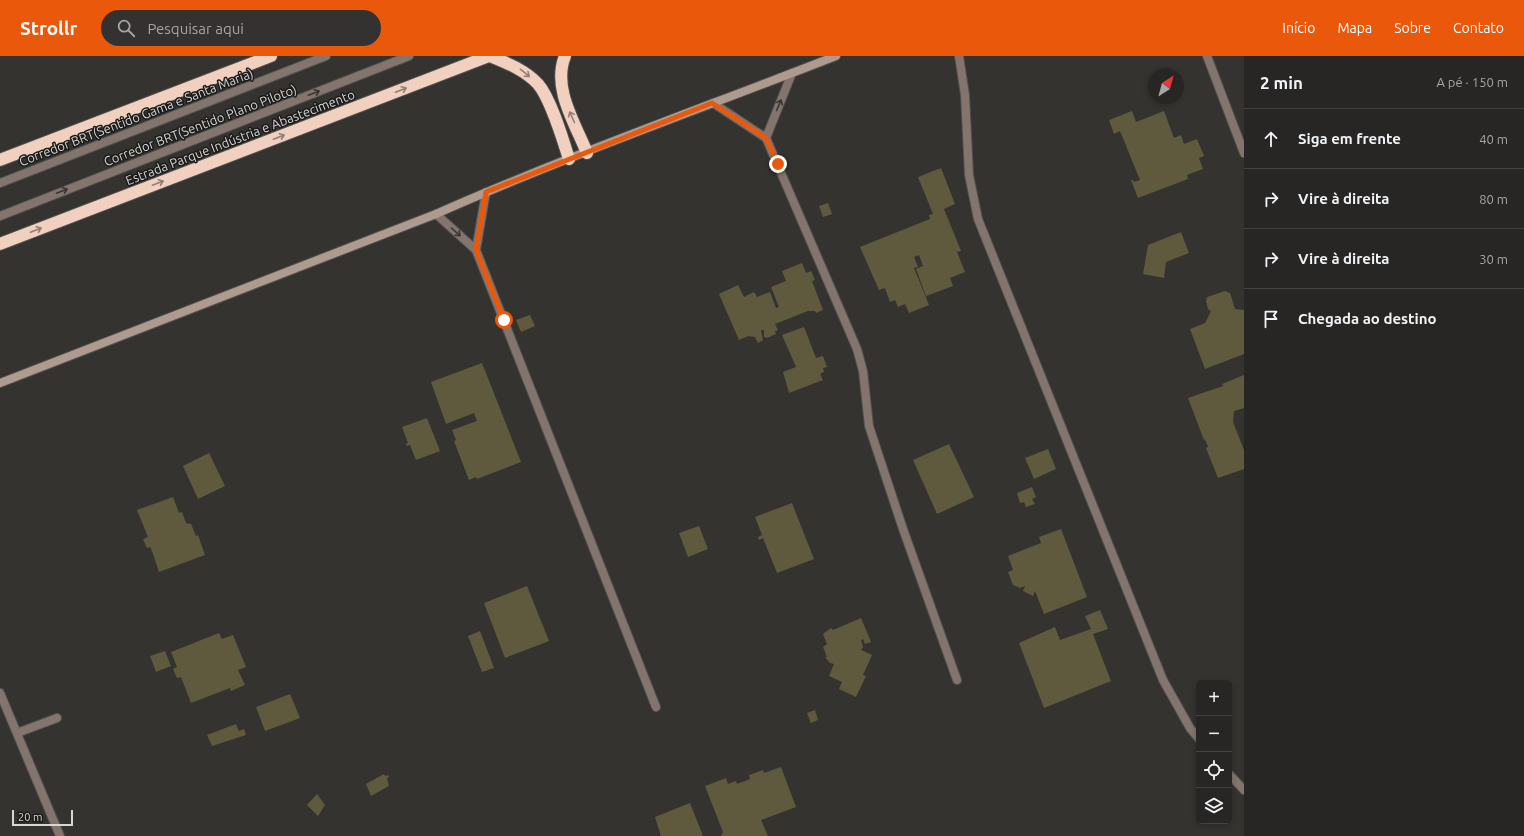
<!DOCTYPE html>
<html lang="pt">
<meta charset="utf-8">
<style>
:root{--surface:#272624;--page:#333231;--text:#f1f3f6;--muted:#a4a5a6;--line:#434341;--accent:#ea580c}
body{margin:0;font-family:Ubuntu,sans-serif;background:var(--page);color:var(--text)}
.controls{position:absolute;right:12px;bottom:12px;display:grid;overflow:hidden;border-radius:6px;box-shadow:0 2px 6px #0003}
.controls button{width:36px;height:36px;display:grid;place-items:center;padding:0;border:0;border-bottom:1px solid var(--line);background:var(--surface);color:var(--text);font:20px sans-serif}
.compass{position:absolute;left:1148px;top:12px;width:36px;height:36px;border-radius:50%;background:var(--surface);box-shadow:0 2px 6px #0003;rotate:36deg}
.scale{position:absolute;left:12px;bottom:10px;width:61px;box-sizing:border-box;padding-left:4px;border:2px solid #d7d6d5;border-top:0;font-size:11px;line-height:14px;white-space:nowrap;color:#d7d6d5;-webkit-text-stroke:3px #1b1b1a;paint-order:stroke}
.stop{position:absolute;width:12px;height:12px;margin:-9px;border:3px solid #ea580c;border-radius:50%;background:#fff}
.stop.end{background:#ea580c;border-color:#fff;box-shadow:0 1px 4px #0008}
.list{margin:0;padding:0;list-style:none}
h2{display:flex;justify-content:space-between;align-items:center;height:52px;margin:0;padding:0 16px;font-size:17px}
h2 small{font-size:13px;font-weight:400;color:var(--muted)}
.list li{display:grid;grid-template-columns:26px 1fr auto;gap:12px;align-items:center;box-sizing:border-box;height:60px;padding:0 16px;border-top:1px solid var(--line)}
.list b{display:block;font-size:15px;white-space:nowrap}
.list em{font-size:13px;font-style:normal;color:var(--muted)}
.icon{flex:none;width:22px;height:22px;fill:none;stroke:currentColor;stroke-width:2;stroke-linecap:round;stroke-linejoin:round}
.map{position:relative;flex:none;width:1244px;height:780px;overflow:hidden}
header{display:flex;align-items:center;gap:24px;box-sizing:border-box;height:56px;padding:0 20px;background:var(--accent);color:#fff}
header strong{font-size:19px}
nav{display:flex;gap:22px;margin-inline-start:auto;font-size:14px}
.search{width:280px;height:36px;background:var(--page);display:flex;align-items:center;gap:10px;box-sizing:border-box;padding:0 14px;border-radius:22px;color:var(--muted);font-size:15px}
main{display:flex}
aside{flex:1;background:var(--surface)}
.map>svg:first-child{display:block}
.building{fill:#5f5a3d}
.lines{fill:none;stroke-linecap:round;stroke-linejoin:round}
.lane-casing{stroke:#51504e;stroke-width:10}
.street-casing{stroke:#51504e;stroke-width:10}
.secondary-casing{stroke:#51504e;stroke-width:10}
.highway-casing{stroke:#51504e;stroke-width:14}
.lane{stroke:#83756e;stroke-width:8}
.street{stroke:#83756e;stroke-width:8}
.secondary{stroke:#af9a8f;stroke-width:8}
.highway{stroke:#f1d0bf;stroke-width:12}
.oneway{stroke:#917f75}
.oneway2{stroke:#3a3633}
.route{stroke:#ea580c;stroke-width:5}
.labels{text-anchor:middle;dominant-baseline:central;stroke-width:3;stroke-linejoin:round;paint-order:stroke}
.street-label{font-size:13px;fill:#d7d6d5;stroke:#1b1b1a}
</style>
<header>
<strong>Strollr</strong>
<div class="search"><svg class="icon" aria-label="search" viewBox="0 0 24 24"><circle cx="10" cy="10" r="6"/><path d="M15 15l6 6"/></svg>Pesquisar aqui</div>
<nav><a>Início</a><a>Mapa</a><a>Sobre</a><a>Contato</a></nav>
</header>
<main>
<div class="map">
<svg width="1244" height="780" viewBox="0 0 1244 780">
<rect width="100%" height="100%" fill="#343330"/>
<g class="building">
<polygon points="1132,55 1136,66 1164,55 1174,82 1181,79 1184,88 1197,83 1204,100 1199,102 1203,113 1187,119 1188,123 1138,142 1131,124 1133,124 1134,126 1140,124 1120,75 1114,78 1109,64"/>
<polygon points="941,112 955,148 944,153 961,195 957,196 965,216 950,222 953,230 926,240 916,213 923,210 919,199 914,201 918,211 914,212 929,249 909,257 905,248 898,251 895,244 890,246 885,232 879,234 860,191 930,163 929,159 933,158 918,121"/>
<polygon points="828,147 832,158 823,161 819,150"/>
<polygon points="1181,176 1189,197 1166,206 1164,222 1143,218 1148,189"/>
<polygon points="802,207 806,217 811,215 815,224 812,225 823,254 816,257 815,255 808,255 775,268 778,274 775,275 776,278 767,282 764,281 764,274 761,274 763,284 758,287 755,281 748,280 739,284 719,238 738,229 744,241 754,236 757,241 770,236 776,252 779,251 771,231 786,225 782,215"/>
<polygon points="1225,235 1230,237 1235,253 1244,254 1244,298 1205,313 1190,273 1205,267 1211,255 1208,253 1206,245 1207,241"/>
<polygon points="530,259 535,270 521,276 516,264"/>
<polygon points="804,271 816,302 823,300 827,311 823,312 824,316 820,318 823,324 789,337 783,316 796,311 782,279"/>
<polygon points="482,307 521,406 477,423 476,421 469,424 454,385 456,384 452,374 477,365 474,357 446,368 431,326"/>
<polygon points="1244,319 1244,352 1234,355 1233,366 1244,394 1244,413 1218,422 1206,392 1208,391 1205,383 1204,384 1188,342 1223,330 1222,328"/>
<polygon points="427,362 440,395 416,404 410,389 407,390 406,388 408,387 402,371"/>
<polygon points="949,388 974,441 937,458 913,404"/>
<polygon points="1048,393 1056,413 1034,423 1025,402"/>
<polygon points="209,397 225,430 198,443 183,410"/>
<polygon points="1032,431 1036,441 1032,443 1035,448 1026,451 1024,446 1020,447 1017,437"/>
<polygon points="173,441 179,457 182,456 186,467 191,468 196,480 198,479 205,499 159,516 152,495 150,491 147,492 143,483 148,481 137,454"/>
<polygon points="792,447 814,503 777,517 763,482 759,484 758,481 762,479 755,461"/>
<polygon points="699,470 708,493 688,501 679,477"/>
<polygon points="1061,473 1087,541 1044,558 1035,535 1033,540 1023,535 1025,530 1020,532 1013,529 1008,516 1013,514 1008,500 1041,487 1039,481"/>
<polygon points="527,530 549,585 505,602 484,547"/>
<polygon points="1100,554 1108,573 1093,578 1111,625 1044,652 1019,587 1055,571 1060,584 1091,573 1085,560"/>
<polygon points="861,562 871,586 865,588 863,583 861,584 863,591 861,594 872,599 863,619 866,620 856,641 839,633 842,626 829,620 834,608 830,607 825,601 827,601 823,591 827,588 823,578 831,572 833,574"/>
<polygon points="480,575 494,612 482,616 468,580"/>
<polygon points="219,577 222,583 233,579 246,611 238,614 245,629 231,635 230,632 191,647 181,621 177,622 173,613 177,611 171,596"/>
<polygon points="165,595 171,610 156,616 150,600"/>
<polygon points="290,638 300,662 265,675 256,651"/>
<polygon points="815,654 818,664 811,667 807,657"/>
<polygon points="236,668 239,675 244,673 246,679 212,690 207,679"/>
<polygon points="781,711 796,751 761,764 768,780 721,780 723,776 705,730 726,722 728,728 736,725 737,728 750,723 749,719 763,714 764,717"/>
<polygon points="384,718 385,720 388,719 389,721 387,722 389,730 371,740 366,728"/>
<polygon points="317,738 325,749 318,760 307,749"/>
<polygon points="690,747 703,780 661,780 655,761"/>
</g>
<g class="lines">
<defs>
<g id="lane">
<polyline points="0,127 326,0"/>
<polyline points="0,160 409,0"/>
</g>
<g id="street">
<polyline points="959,0 965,39 969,119 978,163 1163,624 1190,672 1199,683"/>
<polyline points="1207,0 1244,97"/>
<polyline points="713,47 766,82 857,293 863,315 869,370 903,473 957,624"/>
<polyline points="766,82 792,17"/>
<polyline points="436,158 476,194 656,651"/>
<polyline points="476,194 486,136"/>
<polyline points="0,637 60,780"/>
<polyline points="17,677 57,662"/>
<polyline points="1229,718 1244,734"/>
</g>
<path id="secondary" d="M0 327 436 158C567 100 703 52 836 0"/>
<g id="highway">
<path d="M490 0C507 7 525 14 538 28 551 43 563 84 569 103"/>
<path d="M565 0C552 32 575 67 587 97"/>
<polyline points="0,104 271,0"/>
<polyline points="0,188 489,0"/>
</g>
</defs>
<use href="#lane" class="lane-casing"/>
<use href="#street" class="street-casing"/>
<use href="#secondary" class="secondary-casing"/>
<use href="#highway" class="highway-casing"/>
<use href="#lane" class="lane"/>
<use href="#street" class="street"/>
<use href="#secondary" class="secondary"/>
<use href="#highway" class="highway"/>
</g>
<defs><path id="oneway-shaft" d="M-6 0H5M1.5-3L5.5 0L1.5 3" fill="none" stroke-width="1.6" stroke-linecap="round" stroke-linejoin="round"/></defs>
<g class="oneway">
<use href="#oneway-shaft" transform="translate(525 17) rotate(39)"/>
<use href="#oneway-shaft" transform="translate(401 34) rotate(-21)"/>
<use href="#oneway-shaft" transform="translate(572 61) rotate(-114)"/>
<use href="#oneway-shaft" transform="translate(279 81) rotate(-21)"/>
<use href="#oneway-shaft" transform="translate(158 127) rotate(-21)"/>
<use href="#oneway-shaft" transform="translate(36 174) rotate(-21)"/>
</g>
<g class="oneway2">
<use href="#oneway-shaft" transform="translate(314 37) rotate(-21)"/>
<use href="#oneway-shaft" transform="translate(779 49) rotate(-67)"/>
<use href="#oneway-shaft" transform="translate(62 135) rotate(-21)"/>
<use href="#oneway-shaft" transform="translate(456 176) rotate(42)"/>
</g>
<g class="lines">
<polyline class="route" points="504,264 476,194 486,136 712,47 766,82 778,108"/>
</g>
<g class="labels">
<g class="street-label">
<text transform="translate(136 61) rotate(-21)">Corredor BRT(Sentido Gama e Santa Maria)</text>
<text transform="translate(200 69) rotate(-21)">Corredor BRT(Sentido Plano Piloto)</text>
<text transform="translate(240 81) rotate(-21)">Estrada Parque Indústria e Abastecimento</text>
</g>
</g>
</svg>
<div class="controls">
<button>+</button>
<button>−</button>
<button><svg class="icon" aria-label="locate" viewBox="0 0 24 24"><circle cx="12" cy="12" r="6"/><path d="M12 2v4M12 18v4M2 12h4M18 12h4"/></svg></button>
<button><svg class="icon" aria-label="layers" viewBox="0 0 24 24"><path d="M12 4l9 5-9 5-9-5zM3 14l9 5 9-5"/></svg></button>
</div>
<svg class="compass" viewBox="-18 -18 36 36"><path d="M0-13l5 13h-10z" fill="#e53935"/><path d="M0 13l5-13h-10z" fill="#a4a5a6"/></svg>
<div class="scale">20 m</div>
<div class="stop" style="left:504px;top:264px"></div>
<div class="stop end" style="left:778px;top:108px"></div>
</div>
<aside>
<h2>2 min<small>A pé · 150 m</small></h2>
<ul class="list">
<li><svg class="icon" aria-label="ahead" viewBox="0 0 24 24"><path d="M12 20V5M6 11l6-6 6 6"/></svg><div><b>Siga em frente</b></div><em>40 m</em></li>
<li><svg class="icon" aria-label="right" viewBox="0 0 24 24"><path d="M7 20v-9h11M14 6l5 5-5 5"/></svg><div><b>Vire à direita</b></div><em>80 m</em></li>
<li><svg class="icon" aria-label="right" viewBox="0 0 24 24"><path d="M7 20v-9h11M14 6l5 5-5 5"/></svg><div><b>Vire à direita</b></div><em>30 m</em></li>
<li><svg class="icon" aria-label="arrive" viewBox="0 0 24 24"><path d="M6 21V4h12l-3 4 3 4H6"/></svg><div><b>Chegada ao destino</b></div></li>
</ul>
</aside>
</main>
